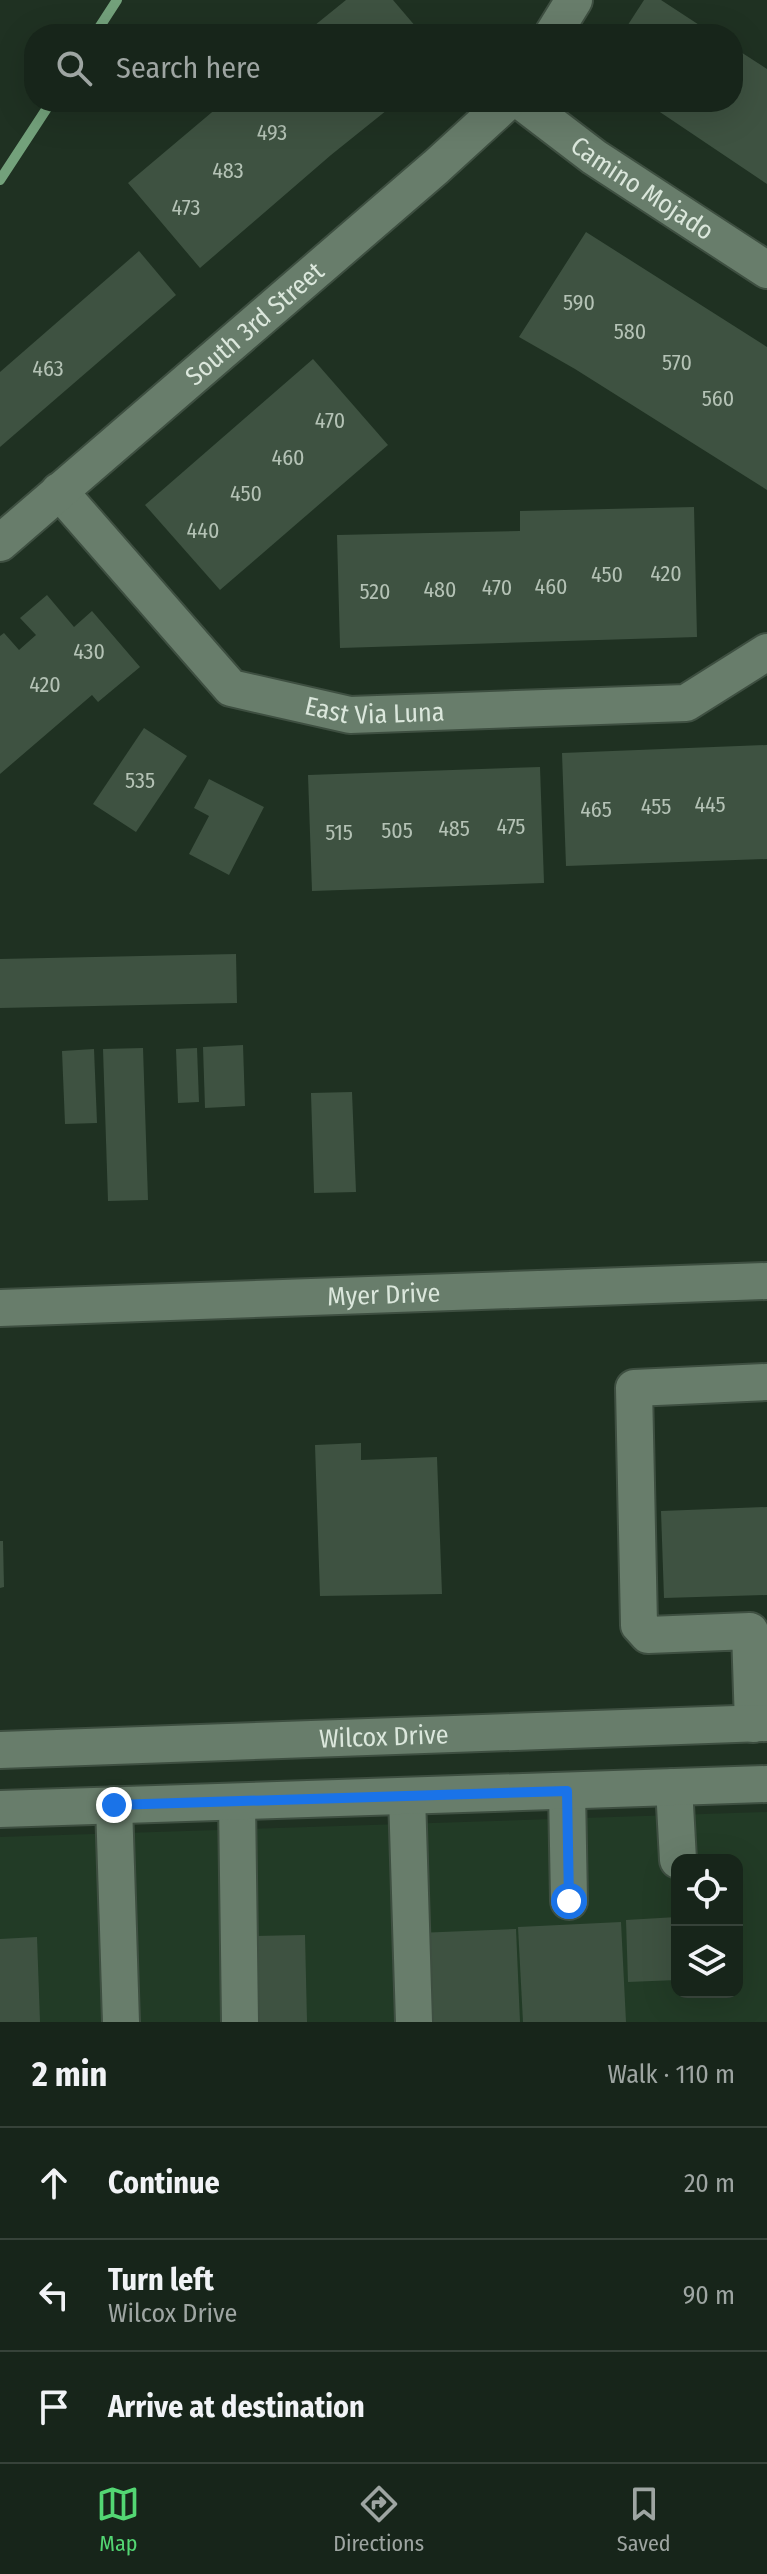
<!DOCTYPE html>
<meta charset="utf-8">
<style>
:root{--surface:#17251a;--page:#202d23;--text:#f1f3f6;--muted:#9ea5a2;--line:#364239;--accent:#53d673}
body{margin:0;font-family:"Fira Sans Condensed",sans-serif;background:var(--page);color:var(--text)}
.controls{position:absolute;right:24px;bottom:24px;display:grid;overflow:hidden;border-radius:16px;box-shadow:0 8px 32px #0002}
.controls button{width:72px;height:72px;display:grid;place-items:center;padding:0;border:0;border-bottom:2px solid var(--line);background:var(--surface);color:var(--text);font:40px sans-serif}
.stop{position:absolute;width:24px;height:24px;margin:-18px;border:6px solid #1a73e8;border-radius:50%;background:#fff}
.stop.end{background:#1a73e8;border-color:#fff;box-shadow:0 2px 8px #0008}
.list{margin:0;padding:0;list-style:none}
h2{display:flex;justify-content:space-between;align-items:center;height:104px;margin:0;padding:0 32px;font-size:34px}
h2 small{font-size:26px;font-weight:400;color:var(--muted)}
.list li{display:grid;grid-template-columns:52px 1fr auto;gap:24px;align-items:center;box-sizing:border-box;height:112px;padding:0 32px;border-top:2px solid var(--line)}
.list b{display:block;font-size:30px;white-space:nowrap}
.list p{margin:0;font-size:26px;white-space:nowrap;color:var(--muted)}
.list em{font-size:26px;font-style:normal;color:var(--muted)}
.icon{flex:none;width:44px;height:44px;fill:none;stroke:currentColor;stroke-width:2;stroke-linecap:round;stroke-linejoin:round}
.map{position:relative;flex:none;width:767px;height:2022px;overflow:hidden}
.search{position:absolute;background:var(--surface);box-shadow:0 8px 32px #0002;left:24px;right:24px;top:24px;height:88px;display:flex;align-items:center;gap:20px;box-sizing:border-box;padding:0 28px;border-radius:32px;color:var(--muted);font-size:30px}
.sheet{height:440px;background:var(--surface)}
nav{display:flex;justify-content:space-around;align-items:center;box-sizing:border-box;height:112px;border-top:2px solid var(--line);background:var(--surface);font-size:22px;color:var(--muted)}
nav a{display:grid;justify-items:center;gap:4px}
nav .on{color:var(--accent)}
.map>svg:first-child{display:block}
.built{fill:#223b26;fill-rule:evenodd}
.lines{fill:none;stroke-linecap:round;stroke-linejoin:round}
.stream{stroke:#73a17b;stroke-width:10}
.building{fill:#3e5241}
.minor-casing{stroke:#3e4f41;stroke-width:40}
.minor{stroke:#687d6b;stroke-width:36}
.route{stroke:#1a73e8;stroke-width:10}
.labels{text-anchor:middle;dominant-baseline:central;stroke-width:8;stroke-linejoin:round;paint-order:stroke}
.number-label{font-size:22px;fill:#b4c2b5}
.street-label{font-size:26px;fill:#dbe7dc;stroke:#1f3122}
</style>
<div class="map">
<svg width="767" height="2022" viewBox="0 0 767 2022">
<rect width="100%" height="100%" fill="#1f3122"/>
<path class="built" d="M767 1812V2022H0V1837ZM677 1860H737V1992H677Z"/>
<g class="lines">
<g class="stream">
<polyline points="95,34 117,0"/>
<polyline points="0,180 51,102"/>
</g>
</g>
<g class="building">
<polygon points="346,0 393,0 422,34 304,34"/>
<polygon points="644,0 661,0 713,34 622,34"/>
<polygon points="733,47 767,69 767,184 645,102 733,102"/>
<polygon points="224,102 397,102 331,155 200,268 128,183"/>
<polygon points="586,232 767,347 767,490 575,369 519,337"/>
<polygon points="139,251 176,295 0,447 0,372"/>
<polygon points="313,359 388,445 220,590 145,505"/>
<polygon points="694,507 697,637 340,648 337,535 520,531 520,511"/>
<polygon points="47,595 74,627 92,611 140,667 98,702 92,695 0,774 0,636 4,633 19,650 36,635 20,618"/>
<polygon points="144,728 187,756 136,832 93,804"/>
<polygon points="767,745 767,859 566,866 562,753"/>
<polygon points="540,767 544,883 312,891 308,775"/>
<polygon points="209,779 264,807 229,875 189,854 209,816 194,808"/>
<polygon points="236,954 237,1003 0,1008 0,959"/>
<polygon points="243,1045 245,1106 205,1108 203,1047"/>
<polygon points="143,1048 148,1200 108,1201 103,1049"/>
<polygon points="197,1048 199,1102 178,1103 176,1049"/>
<polygon points="94,1049 97,1123 65,1124 62,1051"/>
<polygon points="352,1092 356,1192 314,1193 311,1093"/>
<polygon points="361,1443 361,1460 437,1457 442,1594 320,1596 315,1445"/>
<polygon points="767,1507 767,1595 664,1598 661,1511"/>
<polygon points="0,1541 3,1541 4,1587 0,1588"/>
<polygon points="677,1917 677,1980 628,1982 626,1920"/>
<polygon points="621,1922 626,2022 523,2022 518,1927"/>
<polygon points="516,1929 520,2022 420,2022 417,1933"/>
<polygon points="305,1935 307,2022 256,2022 254,1936"/>
<polygon points="37,1937 40,2022 0,2022 0,1939"/>
</g>
<g class="lines">
<defs>
<g id="minor">
<polyline points="553,34 574,0"/>
<path id="s1" d="M522 102 594 157 767 270"/>
<path id="s2" d="M59 491 231 688 350 715 686 703 767 652"/>
<path id="s3" d="M0 543 436 167 507 102"/>
<path id="s4" d="M0 1308 767 1281"/>
<polyline points="753,1724 750,1631 648,1635 639,1625 634,1388 767,1382"/>
<path id="s5" d="M0 1750 767 1723"/>
<polyline points="674,1787 678,1860"/>
<polyline points="567,1791 569,1901"/>
<polyline points="407,1796 414,2022"/>
<polyline points="237,1802 240,2022"/>
<polyline points="114,1805 121,2022"/>
<polyline points="0,1809 767,1784"/>
</g>
</defs>
<use href="#minor" class="minor-casing"/>
<use href="#minor" class="minor"/>
</g>
<g class="lines">
<polyline class="route" points="114,1805 567,1791 569,1901"/>
</g>
<g class="labels">
<g class="number-label">
<text x="272" y="132">493</text>
<text x="228" y="170">483</text>
<text x="186" y="207">473</text>
<text x="579" y="302">590</text>
<text x="630" y="331">580</text>
<text x="677" y="362">570</text>
<text x="48" y="368">463</text>
<text x="718" y="398">560</text>
<text x="330" y="420">470</text>
<text x="288" y="457">460</text>
<text x="246" y="493">450</text>
<text x="203" y="530">440</text>
<text x="666" y="573">420</text>
<text x="607" y="574">450</text>
<text x="551" y="586">460</text>
<text x="497" y="587">470</text>
<text x="440" y="589">480</text>
<text x="375" y="591">520</text>
<text x="89" y="651">430</text>
<text x="45" y="684">420</text>
<text x="140" y="780">535</text>
<text x="710" y="804">445</text>
<text x="656" y="806">455</text>
<text x="596" y="809">465</text>
<text x="511" y="826">475</text>
<text x="454" y="828">485</text>
<text x="397" y="830">505</text>
<text x="339" y="832">515</text>
</g>
<g class="street-label">
<text stroke="none"><textPath href="#s1" startOffset="148">Camino Mojado</textPath></text>
<text stroke="none"><textPath href="#s3" startOffset="336">South 3rd Street</textPath></text>
<text stroke="none"><textPath href="#s2" startOffset="408">East Via Luna</textPath></text>
<text stroke="none"><textPath href="#s4" startOffset="384">Myer Drive</textPath></text>
<text stroke="none"><textPath href="#s5" startOffset="384">Wilcox Drive</textPath></text>
</g>
</g>
</svg>
<div class="controls">
<button><svg class="icon" aria-label="locate" viewBox="0 0 24 24"><circle cx="12" cy="12" r="6"/><path d="M12 2v4M12 18v4M2 12h4M18 12h4"/></svg></button>
<button><svg class="icon" aria-label="layers" viewBox="0 0 24 24"><path d="M12 4l9 5-9 5-9-5zM3 14l9 5 9-5"/></svg></button>
</div>
<div class="stop" style="left:569px;top:1901px"></div>
<div class="stop end" style="left:114px;top:1805px"></div>
<div class="search"><svg class="icon" aria-label="search" viewBox="0 0 24 24"><circle cx="10" cy="10" r="6"/><path d="M15 15l6 6"/></svg>Search here</div>
</div>
<section class="sheet">
<h2>2 min<small>Walk · 110 m</small></h2>
<ul class="list">
<li><svg class="icon" aria-label="ahead" viewBox="0 0 24 24"><path d="M12 20V5M6 11l6-6 6 6"/></svg><div><b>Continue</b></div><em>20 m</em></li>
<li><svg class="icon" aria-label="left" viewBox="0 0 24 24"><path d="M17 20v-9H6M10 6l-5 5 5 5"/></svg><div><b>Turn left</b><p>Wilcox Drive</p></div><em>90 m</em></li>
<li><svg class="icon" aria-label="arrive" viewBox="0 0 24 24"><path d="M6 21V4h12l-3 4 3 4H6"/></svg><div><b>Arrive at destination</b></div></li>
</ul>
</section>
<nav>
<a class="on"><svg class="icon" aria-label="map" viewBox="0 0 24 24"><path d="M3 6l6-2 6 2 6-2v14l-6 2-6-2-6 2zM9 4v14M15 6v14"/></svg>Map</a>
<a><svg class="icon" aria-label="directions" viewBox="0 0 24 24"><path d="M12 3l9 9-9 9-9-9zM9 14v-3h6M13 9l2 2-2 2"/></svg>Directions</a>
<a><svg class="icon" aria-label="saved" viewBox="0 0 24 24"><path d="M7 4h10v16l-5-4-5 4z"/></svg>Saved</a>
</nav>
